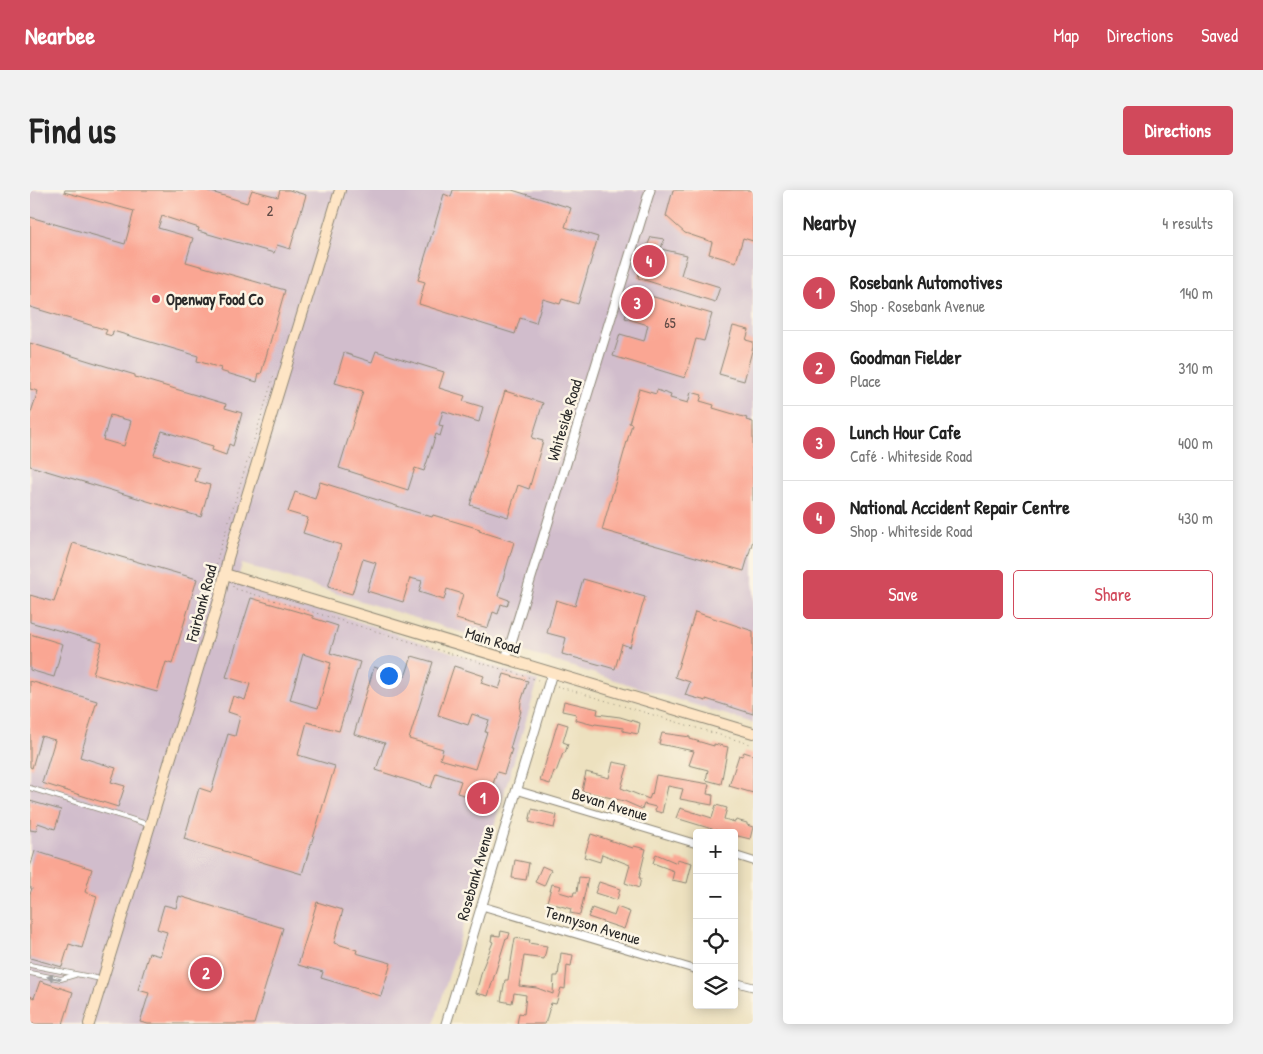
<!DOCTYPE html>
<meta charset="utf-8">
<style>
:root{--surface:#fff;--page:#f2f2f2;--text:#222;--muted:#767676;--line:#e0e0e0;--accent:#d1495b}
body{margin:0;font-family:"Patrick Hand",sans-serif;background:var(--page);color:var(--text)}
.controls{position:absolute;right:15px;bottom:15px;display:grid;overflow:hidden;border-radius:5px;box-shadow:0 2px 12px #0003}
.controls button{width:45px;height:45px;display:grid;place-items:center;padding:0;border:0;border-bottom:1px solid var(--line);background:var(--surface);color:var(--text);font:25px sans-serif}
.you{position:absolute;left:358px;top:485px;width:18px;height:18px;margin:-12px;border:4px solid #fff;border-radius:50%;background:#1a73e8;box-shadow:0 0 0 8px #1a73e833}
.badge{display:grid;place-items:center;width:32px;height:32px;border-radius:50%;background:var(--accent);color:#fff;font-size:16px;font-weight:700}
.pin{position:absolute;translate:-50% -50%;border:2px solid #fff;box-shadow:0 1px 5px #0006}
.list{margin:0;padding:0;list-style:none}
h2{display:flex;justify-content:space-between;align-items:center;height:65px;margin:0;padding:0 20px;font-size:21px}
h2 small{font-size:16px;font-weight:400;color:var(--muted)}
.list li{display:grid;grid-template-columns:32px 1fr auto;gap:15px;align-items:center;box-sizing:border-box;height:75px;padding:0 20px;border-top:1px solid var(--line)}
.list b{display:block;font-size:19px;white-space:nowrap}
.list p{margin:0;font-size:16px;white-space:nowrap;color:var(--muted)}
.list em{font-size:16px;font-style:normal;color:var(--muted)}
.actions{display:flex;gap:10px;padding:15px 20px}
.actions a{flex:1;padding:11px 0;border:1px solid var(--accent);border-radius:5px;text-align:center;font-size:18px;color:var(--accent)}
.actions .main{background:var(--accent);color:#fff}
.icon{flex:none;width:28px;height:28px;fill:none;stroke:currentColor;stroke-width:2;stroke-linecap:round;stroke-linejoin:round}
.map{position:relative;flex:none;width:723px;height:834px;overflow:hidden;border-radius:5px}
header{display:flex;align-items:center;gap:30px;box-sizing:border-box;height:70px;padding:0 25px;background:var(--accent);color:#fff}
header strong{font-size:24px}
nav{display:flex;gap:28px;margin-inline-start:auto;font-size:18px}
.intro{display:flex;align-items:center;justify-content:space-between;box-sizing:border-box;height:120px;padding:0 30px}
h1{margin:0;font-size:35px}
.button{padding:12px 22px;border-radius:5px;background:var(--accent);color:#fff;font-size:18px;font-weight:700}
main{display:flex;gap:30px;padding:0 30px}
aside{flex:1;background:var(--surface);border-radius:5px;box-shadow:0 2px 12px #0003}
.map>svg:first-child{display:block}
.industrial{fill:#d1bdcc}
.building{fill:#faa693;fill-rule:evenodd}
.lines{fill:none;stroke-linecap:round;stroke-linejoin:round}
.service-casing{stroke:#8c8675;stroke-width:5.5}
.minor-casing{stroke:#8c8675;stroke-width:9}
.tertiary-casing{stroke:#8c8675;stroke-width:11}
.secondary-casing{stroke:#8c8675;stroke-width:12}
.path{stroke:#8c8675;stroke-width:1;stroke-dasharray:1 4;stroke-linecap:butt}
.service{stroke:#fff;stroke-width:4}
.minor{stroke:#fff;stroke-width:7}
.tertiary{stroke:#fff;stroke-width:9}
.secondary{stroke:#fee5c5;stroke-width:10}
.oneway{fill:#a0a0a0}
.poi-dot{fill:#d1495b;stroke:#fcf5e5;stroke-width:2}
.labels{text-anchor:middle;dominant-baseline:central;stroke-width:5;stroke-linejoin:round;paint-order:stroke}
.number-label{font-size:14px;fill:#5f4a45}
.poi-label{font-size:16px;font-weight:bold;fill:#2b2b2b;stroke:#fcf5e5;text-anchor:start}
.street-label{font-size:16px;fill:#2b2b2b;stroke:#fcf5e5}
</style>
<header>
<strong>Nearbee</strong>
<nav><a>Map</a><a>Directions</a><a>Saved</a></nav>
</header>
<div class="intro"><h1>Find us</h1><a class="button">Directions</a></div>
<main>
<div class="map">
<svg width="723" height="834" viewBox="0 0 723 834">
<rect width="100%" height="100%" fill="#fcf5e5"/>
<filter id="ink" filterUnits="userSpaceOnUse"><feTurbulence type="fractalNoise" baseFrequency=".02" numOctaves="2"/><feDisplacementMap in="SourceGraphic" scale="10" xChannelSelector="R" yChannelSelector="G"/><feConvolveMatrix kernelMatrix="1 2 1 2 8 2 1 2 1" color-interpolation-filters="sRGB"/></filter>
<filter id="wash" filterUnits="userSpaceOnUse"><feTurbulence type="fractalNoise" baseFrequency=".0096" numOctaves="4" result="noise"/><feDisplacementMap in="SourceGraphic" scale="20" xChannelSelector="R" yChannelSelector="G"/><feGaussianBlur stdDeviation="1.12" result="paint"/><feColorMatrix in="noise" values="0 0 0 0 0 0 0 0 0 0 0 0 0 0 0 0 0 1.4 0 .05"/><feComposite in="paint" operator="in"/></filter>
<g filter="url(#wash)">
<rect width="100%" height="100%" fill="#ede1bf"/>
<polygon class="industrial" points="0,0 723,0 723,533 212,374 207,391 508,491 404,834 0,834"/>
<g id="blocks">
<g class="building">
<polygon points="35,0 175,0 217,13 222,0 248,7 250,0 259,0 276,5 260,59 247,55 244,63 168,41 169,38 132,26 128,38 163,48 156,72 255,100 231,184 229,183 227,192 190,181 191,178 167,171 168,166 83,141 82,146 75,144 77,140 0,117 0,27 95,54 104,21 34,2"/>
<polygon points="423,0 482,0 541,18 535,37 568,47 548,114 532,109 530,114 513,109 506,133 490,128 485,144 389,114 395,92 388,90 414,4 421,7"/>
<polygon points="643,0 723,0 723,51 713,48 706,72 679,64 682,52 655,43 636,26"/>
<polygon points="621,47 634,49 631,59 657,65 651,85 690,97 685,112 608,88 613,66"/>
<polygon points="607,102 682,124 674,151 666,149 655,188 583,166 590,144 614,151 618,135 595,128 599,114 603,116"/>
<polygon points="703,136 719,140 716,150 723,152 723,157 714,191 689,184"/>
<path d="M0 153 105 185V187L196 214 195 218 212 223 203 256 199 254 196 265 182 260 183 256 132 241 124 265 169 278 165 291 180 295 171 327 0 276V225L8 201 0 199ZM80 225 101 231 94 256 73 250Z"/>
<polygon points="346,161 414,182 409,198 435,206 433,211 453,217 449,232 413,221 409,235 413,236 410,246 406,244 394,281 385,278 378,300 309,278 333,201 305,193 314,163 342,172"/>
<polygon points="609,199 626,204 627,200 641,205 640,208 658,213 661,202 672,205 670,211 684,215 683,218 717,228 716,230 723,232 723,350 714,381 572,340 602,234 599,233"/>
<polygon points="475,201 513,213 502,248 513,251 499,299 488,295 478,327 440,315"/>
<polygon points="290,292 402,327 403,325 450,339 449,341 484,352 468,406 479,410 477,416 471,414 468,424 463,422 458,438 426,429 433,404 417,399 414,410 389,402 392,391 380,388 373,412 337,401 346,373 333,369 322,404 298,397 311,355 273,343 278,328 258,322 265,302 285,309"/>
<polygon points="43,353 167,389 142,474 136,472 127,502 63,484 72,453 0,432 0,405 24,412"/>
<polygon points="553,389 615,407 600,457 592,454 585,479 532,464 536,448 517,443 526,410 545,416"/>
<path d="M221 408 283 426V428L308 436 300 463 330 472 309 541 277 532 268 565 305 576 272 684 154 649 169 598 181 602 198 544 205 546 210 526 198 522 203 506 215 510 220 494 196 487ZM273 464 301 473 288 518 260 510Z"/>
<polygon points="665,422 723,441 723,524 676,509 676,511 655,505 660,492 645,487"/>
<polygon points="0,444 33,454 24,487 0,480"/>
<polygon points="382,466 403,472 379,549 413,559 410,569 445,579 457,542 455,542 459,530 442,524 438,535 408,525 424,476 454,486 451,493 469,499 474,484 498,491 491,512 490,521 491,521 480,559 482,559 474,584 467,582 457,612 427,603 431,591 406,583 401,598 346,580 355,553 324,544 344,477 375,487"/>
<polygon points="0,491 67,511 50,567 86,578 81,592 95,596 88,617 12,593 25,550 11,546 2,578 0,577"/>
<polygon points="534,511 568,519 567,524 590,527 610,533 608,544 593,541 593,538 565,534 564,535 545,530 546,524 532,521"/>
<polygon points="528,532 538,535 533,552 538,554 535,563 533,563 526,582 524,581 520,594 510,591"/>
<polygon points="632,543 660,547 660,549 684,556 684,554 698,557 691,594 676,590 678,580 659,575 664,561 629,554"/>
<polygon points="714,562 723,565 723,603 699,596 709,565 712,566"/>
<polygon points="583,572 598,575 591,598 619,609 621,604 622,605 626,585 650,589 679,594 677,604 683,605 682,615 650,609 653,599 638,596 632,623 625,621 626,617 614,614 612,619 594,611 552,601 556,582 579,588"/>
<polygon points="0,611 31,620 25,639 8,633 6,641 0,640"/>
<polygon points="686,615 697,618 694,629 705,632 706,630 717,633 717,635 723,637 720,649 704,645 704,643 695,643 646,628 650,618 682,628"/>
<polygon points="502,619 527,625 524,638 499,632"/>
<polygon points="561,644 603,658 604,656 616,659 609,688 611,688 609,698 595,693 600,675 572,664 570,672 554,667"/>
<polygon points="5,661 62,679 55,702 67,706 52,758 39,754 32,777 0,768 0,704 2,698 0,698 0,678"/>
<polygon points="626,664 647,673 647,669 662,673 657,693 642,690 644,681 623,673"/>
<polygon points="485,670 499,673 496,690 482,688"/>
<polygon points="512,676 521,680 514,696 505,692"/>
<polygon points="549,687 558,688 550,725 540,723 541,719 517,712 522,694 531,696 529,702 543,706 544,702 547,702"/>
<polygon points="569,692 590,699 587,710 565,703"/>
<polygon points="149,706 253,738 224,834 118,834 110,832 119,803 108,800 119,763 130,766 137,742 127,739 134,715 146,718"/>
<polygon points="287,712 313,720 304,753 327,760 326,763 361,773 351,806 291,788 293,782 268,775"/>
<polygon points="587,717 600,722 594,739 558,727 562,718 584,726"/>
<polygon points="471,741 480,743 478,749 476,748 458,806 446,803 453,777 463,752 461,751 462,745 470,746"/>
<polygon points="485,748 500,750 499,753 517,756 514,769 494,766 489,796 507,798 523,804 524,786 528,786 531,763 543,765 541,776 537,775 535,799 531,798 526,814 521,813 515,834 487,834 489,823 494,824 496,805 484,803 482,813 471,811 475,790 478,790"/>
<polygon points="10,791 43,802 33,834 0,834 0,806 4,808"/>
</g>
</g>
</g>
<g filter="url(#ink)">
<use href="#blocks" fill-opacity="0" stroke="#8c8675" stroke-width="1"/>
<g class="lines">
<defs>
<g id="service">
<polyline points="0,598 120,635"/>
<polyline points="0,775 71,789"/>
<polyline points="0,783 31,789 45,785"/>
</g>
<g id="minor">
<polyline points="486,600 667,654"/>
<polyline points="704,665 723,671"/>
<polyline points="452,716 667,780"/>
<polyline points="704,792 723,797"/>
</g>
<g id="tertiary">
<polyline points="476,469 620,0"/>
<polyline points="416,834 522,483"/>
</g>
<g id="secondary">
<polyline points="195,384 723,543"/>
<polyline points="59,834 190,407 198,368 310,0"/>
</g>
</defs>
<use href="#service" class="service-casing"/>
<use href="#minor" class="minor-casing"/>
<use href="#tertiary" class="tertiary-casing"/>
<use href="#secondary" class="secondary-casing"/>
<g class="path">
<polyline points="183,394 188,366 244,185"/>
<polyline points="203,396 203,398 511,491"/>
<polyline points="179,409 182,398"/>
<polyline points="527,496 723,555"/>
</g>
<use href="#service" class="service"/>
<use href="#minor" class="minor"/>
<use href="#tertiary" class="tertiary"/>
<use href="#secondary" class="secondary"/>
</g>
<defs><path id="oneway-solid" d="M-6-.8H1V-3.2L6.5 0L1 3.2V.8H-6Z" transform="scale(1.25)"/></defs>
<use class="oneway" href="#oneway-solid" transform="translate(24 788) rotate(-170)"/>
</g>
<circle class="poi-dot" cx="126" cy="109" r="5"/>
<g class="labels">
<g class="number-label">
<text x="240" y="20">2</text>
<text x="640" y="132">65</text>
</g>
<g class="poi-label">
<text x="136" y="109">Openway Food Co</text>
</g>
<g class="street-label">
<text transform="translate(534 230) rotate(-73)">Whiteside Road</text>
<text transform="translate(171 413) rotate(-75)">Fairbank Road</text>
<text transform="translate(463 450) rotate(17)">Main Road</text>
<text transform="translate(580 614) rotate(17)">Bevan Avenue</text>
<text transform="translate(445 683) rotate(-74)">Rosebank Avenue</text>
<text transform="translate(563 735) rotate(17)">Tennyson Avenue</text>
</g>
</g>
</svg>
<div class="controls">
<button>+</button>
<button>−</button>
<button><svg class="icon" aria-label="locate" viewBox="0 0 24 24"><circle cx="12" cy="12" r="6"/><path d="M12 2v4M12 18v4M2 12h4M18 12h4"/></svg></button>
<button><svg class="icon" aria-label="layers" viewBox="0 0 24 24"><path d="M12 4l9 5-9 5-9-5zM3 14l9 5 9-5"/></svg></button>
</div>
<div class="you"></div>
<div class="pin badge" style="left:453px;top:608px">1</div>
<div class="pin badge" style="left:176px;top:783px">2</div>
<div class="pin badge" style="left:607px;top:113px">3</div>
<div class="pin badge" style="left:619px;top:71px">4</div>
</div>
<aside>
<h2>Nearby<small>4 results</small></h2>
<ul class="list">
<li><span class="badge">1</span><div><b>Rosebank Automotives</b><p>Shop · Rosebank Avenue</p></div><em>140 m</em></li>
<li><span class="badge">2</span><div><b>Goodman Fielder</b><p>Place</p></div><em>310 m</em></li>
<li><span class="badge">3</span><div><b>Lunch Hour Cafe</b><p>Café · Whiteside Road</p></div><em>400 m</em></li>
<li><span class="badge">4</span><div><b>National Accident Repair Centre</b><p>Shop · Whiteside Road</p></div><em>430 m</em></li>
</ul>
<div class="actions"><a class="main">Save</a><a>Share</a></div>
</aside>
</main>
